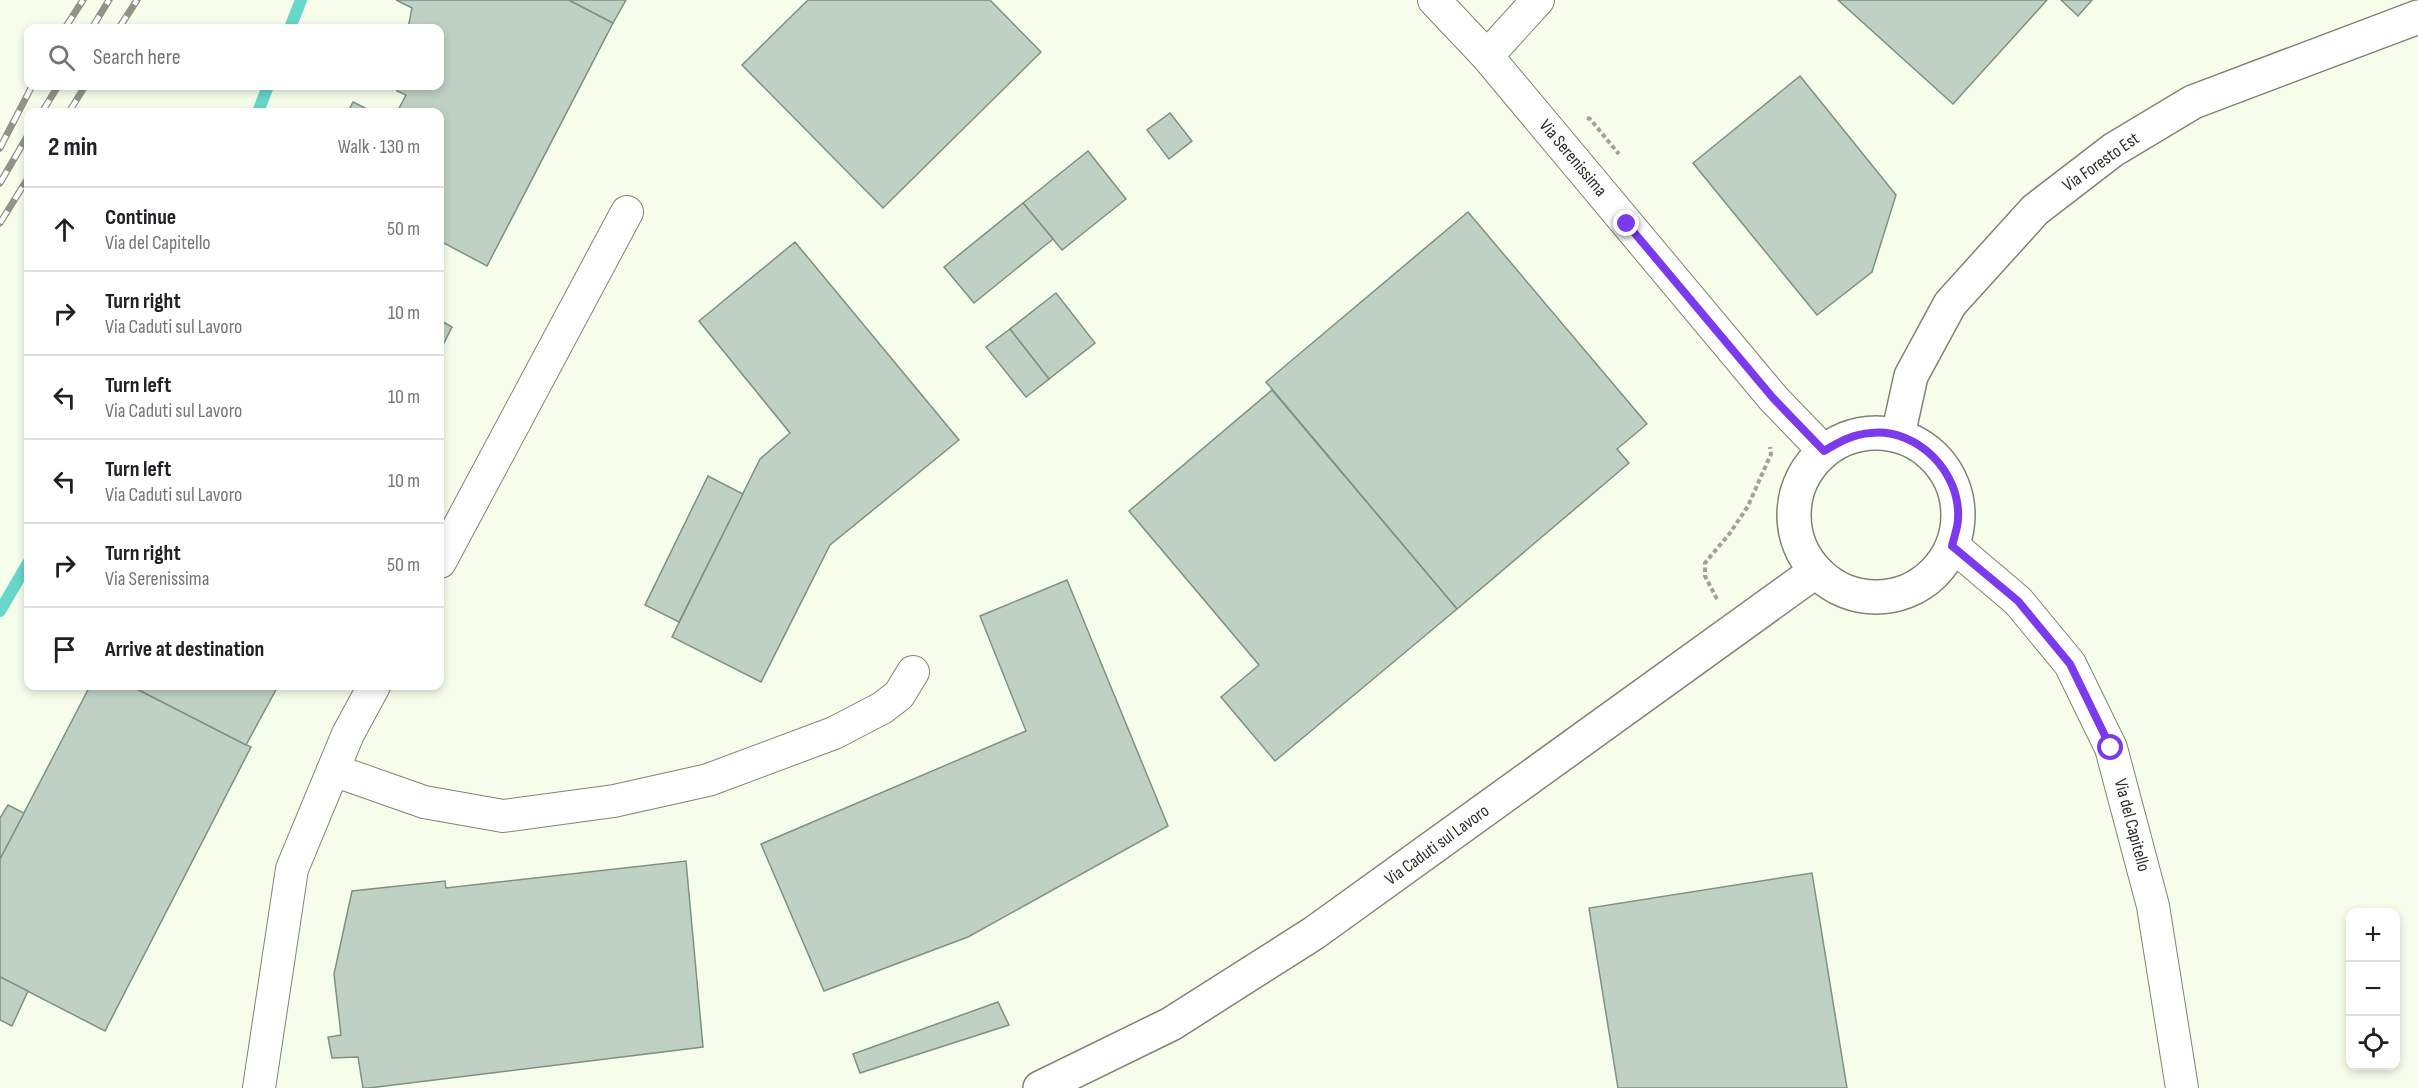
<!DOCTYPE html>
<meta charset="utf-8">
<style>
:root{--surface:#fff;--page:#f2f2f2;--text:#202124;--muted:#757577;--line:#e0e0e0}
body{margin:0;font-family:"Sofia Sans Condensed",sans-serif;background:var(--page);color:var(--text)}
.controls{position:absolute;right:18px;bottom:18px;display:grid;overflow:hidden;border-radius:12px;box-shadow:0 3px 9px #0003}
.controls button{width:54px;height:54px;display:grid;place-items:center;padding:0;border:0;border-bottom:2px solid var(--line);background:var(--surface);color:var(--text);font:30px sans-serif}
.stop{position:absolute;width:18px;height:18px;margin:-14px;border:4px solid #7c3aed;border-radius:50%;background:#fff}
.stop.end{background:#7c3aed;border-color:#fff;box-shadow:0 2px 6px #0008}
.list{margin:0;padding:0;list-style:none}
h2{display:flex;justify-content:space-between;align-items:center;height:78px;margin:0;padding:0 24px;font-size:26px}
h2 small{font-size:20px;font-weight:400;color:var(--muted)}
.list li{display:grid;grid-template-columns:39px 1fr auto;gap:18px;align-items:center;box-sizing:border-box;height:84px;padding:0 24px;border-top:2px solid var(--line)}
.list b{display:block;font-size:22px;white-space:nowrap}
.list p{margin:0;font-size:20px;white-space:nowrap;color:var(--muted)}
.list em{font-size:20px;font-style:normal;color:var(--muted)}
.icon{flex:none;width:33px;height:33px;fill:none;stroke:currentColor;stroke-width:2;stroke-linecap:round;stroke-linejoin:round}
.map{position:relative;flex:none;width:2418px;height:1088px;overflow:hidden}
.search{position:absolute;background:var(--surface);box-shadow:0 3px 9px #0003;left:24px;top:24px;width:420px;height:66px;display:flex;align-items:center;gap:15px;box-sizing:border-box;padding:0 21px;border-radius:12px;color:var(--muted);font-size:22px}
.panel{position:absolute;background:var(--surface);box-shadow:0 3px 9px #0003;left:24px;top:108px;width:420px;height:582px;border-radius:12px}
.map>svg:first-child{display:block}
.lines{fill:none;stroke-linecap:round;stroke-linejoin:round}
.stream{stroke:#66d7c8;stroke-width:12}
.building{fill:#bfd1c4;stroke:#7f9084;stroke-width:1.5}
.street-casing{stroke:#7e8574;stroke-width:34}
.secondary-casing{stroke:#7e8574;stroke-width:36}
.path{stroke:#9fa497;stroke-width:4;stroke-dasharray:4.5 3;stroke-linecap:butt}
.street{stroke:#fff;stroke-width:32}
.secondary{stroke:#fff;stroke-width:33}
.rail-casing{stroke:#8f9487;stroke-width:7}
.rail{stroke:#fff;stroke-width:4.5;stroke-dasharray:14;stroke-linecap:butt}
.route{stroke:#7c3aed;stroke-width:8}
.labels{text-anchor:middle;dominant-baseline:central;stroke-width:4.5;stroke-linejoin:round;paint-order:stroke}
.street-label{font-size:18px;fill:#2e312a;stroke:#fff}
</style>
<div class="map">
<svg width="2418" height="1088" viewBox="0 0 2418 1088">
<rect width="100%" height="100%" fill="#f6feeb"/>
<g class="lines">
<g class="stream">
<polyline points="290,28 301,0"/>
<polyline points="258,112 268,86"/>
<polyline points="0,611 28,563"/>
</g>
</g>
<g class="building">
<polygon points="396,0 569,0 613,23 487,266 444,243 440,253 440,112 397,112 406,95 397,91 398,86 440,86 440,28 408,28 412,8"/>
<polygon points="569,0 626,0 613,23"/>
<polygon points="808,0 990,0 1041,52 883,208 742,65"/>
<polygon points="1838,0 2047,0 1953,104"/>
<polygon points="2061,0 2092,0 2078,16"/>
<polygon points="1800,76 1896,195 1872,272 1817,315 1693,163"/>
<polygon points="353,102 373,112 348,112"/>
<polygon points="1170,113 1192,141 1169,159 1147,130"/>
<polygon points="1088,151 1126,199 1062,250 1023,203"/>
<polygon points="1023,203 1053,239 974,303 944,267"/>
<polygon points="1468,212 1647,424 1617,449 1629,463 1457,609 1266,382"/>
<polygon points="795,242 959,440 830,545 761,682 672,637 760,459 790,433 699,321"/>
<polygon points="1056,293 1095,343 1049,379 1010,329"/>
<polygon points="440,320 452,327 440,351"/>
<polygon points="1010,329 1049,379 1026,397 986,347"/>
<polygon points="1272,390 1457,609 1275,761 1221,697 1259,665 1129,511"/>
<polygon points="708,476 743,494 679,622 645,605"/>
<polygon points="1067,580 1168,826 968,937 824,991 761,844 1026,731 980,616"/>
<polygon points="90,686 131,686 251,747 105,1031 0,977 0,859"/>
<polygon points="131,686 278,686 246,745"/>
<polygon points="8,805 24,813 0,859 0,818"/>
<polygon points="686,861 703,1047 369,1088 363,1088 358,1057 332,1058 328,1037 341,1035 334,974 352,891 445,881 446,888"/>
<polygon points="1812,873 1847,1088 1618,1088 1589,908"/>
<polygon points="0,977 28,991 12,1026 0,1020"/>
<polygon points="998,1002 1009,1025 860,1073 853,1054"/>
</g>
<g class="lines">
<defs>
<g id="street">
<polyline points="1434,0 1487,56 1773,398 1824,451"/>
<polyline points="1487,56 1538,0"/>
<polyline points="1952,545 2018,601 2070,664 2111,748 2153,906 2182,1088"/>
<polyline points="440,562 627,212"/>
<polyline points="333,770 424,802 503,816 614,801 708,780 834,733 882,708 899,695 913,672"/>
<polyline points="259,1088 292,869 348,734 374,686"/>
</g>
<g id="secondary">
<circle cx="1876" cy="515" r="82"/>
<polyline points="1898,435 1911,376 1950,304 2035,210 2113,150 2193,102 2418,17"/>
<polyline points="1040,1088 1171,1024 1314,933 1816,571"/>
</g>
</defs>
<use href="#street" class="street-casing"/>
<use href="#secondary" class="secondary-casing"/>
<g class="path">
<polyline points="1587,118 1590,119 1619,154"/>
<polyline points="1717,599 1705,576 1705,563 1730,533 1748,506 1771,454 1770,447"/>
</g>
<use href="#street" class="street"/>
<use href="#secondary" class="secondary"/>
<defs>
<g id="rail">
<polyline points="65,28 83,0"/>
<polyline points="92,28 109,0"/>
<polyline points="119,28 137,0"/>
<polyline points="42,112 58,86"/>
<polyline points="69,112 85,86"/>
<polyline points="0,148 32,86"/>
<polyline points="0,183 28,135"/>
<polyline points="0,223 28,178"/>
</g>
</defs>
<use href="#rail" class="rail-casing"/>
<use href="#rail" class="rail"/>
</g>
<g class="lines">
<path class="route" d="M1627 224 1773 398 1824 451C1839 442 1853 434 1871 433 1917 428 1961 472 1958 519 1958 527 1954 537 1952 546L2018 601 2070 664 2111 748"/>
</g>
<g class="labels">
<g class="street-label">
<text transform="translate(1573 158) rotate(50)">Via Serenissima</text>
<text transform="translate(2101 162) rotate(-35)">Via Foresto Est</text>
<text transform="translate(2132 825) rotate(75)">Via del Capitello</text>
<text transform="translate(1437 845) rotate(-36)">Via Caduti sul Lavoro</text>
</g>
</g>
</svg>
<div class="controls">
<button>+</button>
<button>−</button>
<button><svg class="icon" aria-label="locate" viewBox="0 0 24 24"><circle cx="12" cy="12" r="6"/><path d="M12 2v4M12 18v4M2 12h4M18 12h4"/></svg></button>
</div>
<div class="stop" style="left:2111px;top:748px"></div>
<div class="stop end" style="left:1627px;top:224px"></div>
<div class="search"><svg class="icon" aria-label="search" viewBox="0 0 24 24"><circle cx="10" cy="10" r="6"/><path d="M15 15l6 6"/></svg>Search here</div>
<section class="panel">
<h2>2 min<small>Walk · 130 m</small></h2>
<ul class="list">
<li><svg class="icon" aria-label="ahead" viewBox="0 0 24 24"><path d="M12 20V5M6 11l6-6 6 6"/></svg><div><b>Continue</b><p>Via del Capitello</p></div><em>50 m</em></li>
<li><svg class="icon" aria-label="right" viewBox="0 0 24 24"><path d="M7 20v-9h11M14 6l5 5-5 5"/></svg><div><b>Turn right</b><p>Via Caduti sul Lavoro</p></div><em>10 m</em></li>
<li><svg class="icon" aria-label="left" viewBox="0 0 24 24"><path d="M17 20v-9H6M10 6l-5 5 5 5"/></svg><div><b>Turn left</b><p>Via Caduti sul Lavoro</p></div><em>10 m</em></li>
<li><svg class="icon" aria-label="left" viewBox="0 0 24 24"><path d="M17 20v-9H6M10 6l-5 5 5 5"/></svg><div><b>Turn left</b><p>Via Caduti sul Lavoro</p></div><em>10 m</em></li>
<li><svg class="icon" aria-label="right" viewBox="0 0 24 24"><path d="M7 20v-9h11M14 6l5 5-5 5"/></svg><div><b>Turn right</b><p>Via Serenissima</p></div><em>50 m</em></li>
<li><svg class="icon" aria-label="arrive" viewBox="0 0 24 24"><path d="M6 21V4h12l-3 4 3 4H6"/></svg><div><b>Arrive at destination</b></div></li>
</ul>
</section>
</div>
